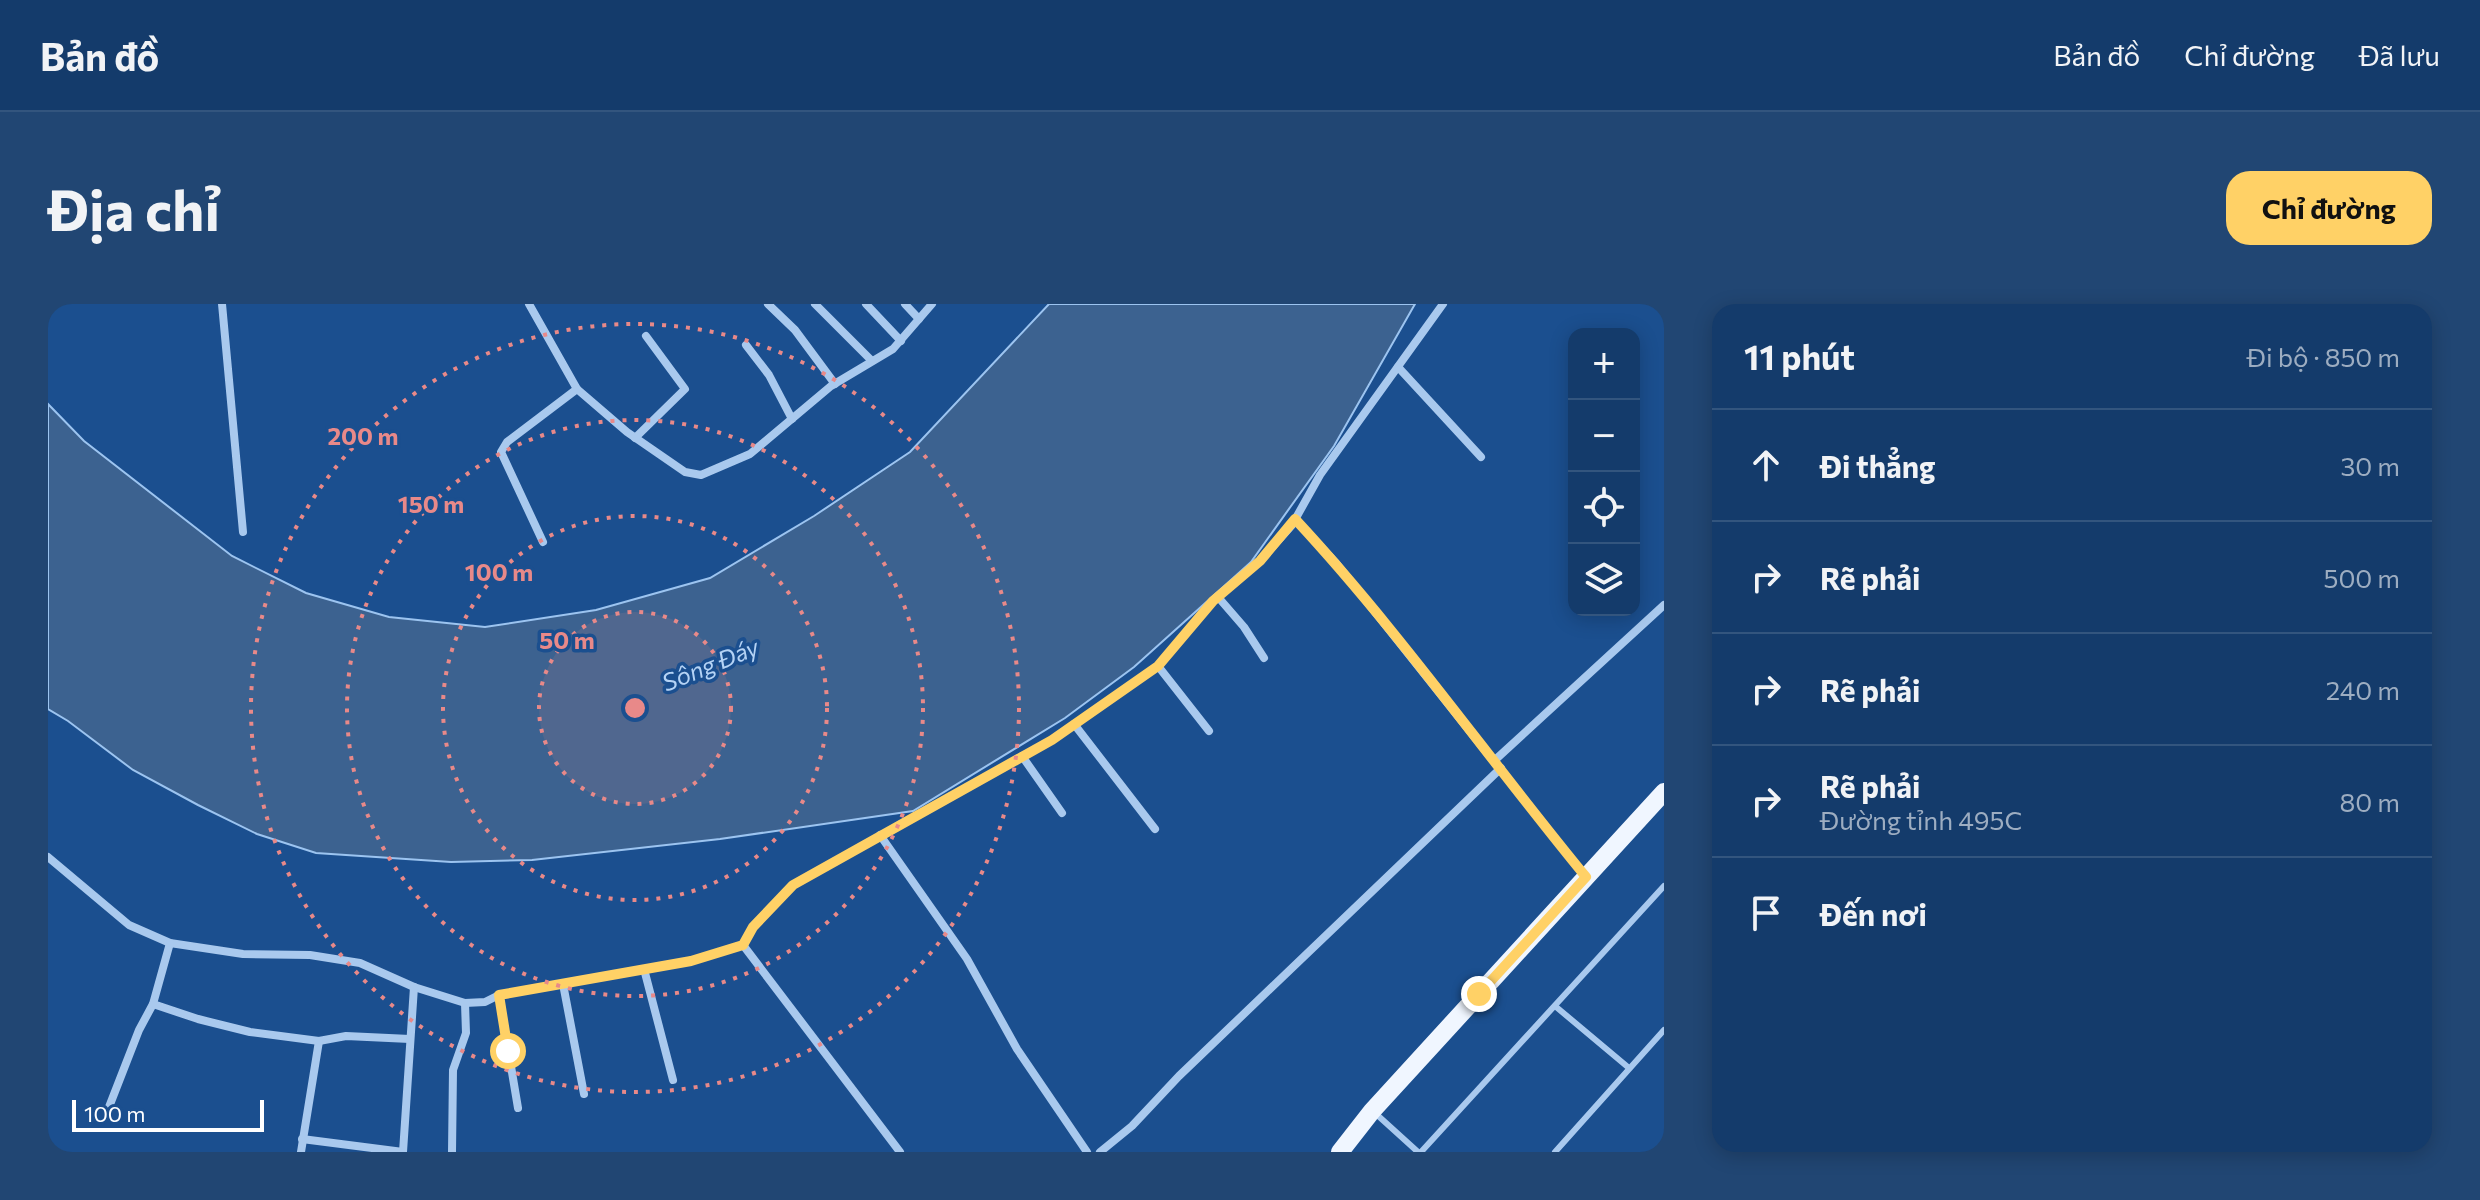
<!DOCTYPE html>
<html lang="vi">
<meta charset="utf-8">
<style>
:root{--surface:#143b6b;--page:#214673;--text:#f1f3f6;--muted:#9dadc1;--line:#33557e;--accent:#ffd166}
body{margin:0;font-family:Commissioner,sans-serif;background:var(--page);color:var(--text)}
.controls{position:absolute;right:24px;top:24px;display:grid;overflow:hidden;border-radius:16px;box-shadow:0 4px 20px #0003}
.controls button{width:72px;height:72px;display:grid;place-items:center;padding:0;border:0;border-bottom:2px solid var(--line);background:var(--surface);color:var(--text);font:40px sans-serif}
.scale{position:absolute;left:24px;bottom:20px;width:192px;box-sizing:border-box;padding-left:8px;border:4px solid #fff;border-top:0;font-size:22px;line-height:28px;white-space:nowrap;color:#fff;-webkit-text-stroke:6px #1b4f8f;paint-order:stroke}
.stop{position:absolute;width:24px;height:24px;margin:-18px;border:6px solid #ffd166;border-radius:50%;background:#fff}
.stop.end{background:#ffd166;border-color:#fff;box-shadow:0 2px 8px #0008}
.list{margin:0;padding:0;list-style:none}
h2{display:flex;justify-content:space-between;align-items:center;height:104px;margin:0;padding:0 32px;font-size:34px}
h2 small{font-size:26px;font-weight:400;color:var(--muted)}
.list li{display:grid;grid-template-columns:52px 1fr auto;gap:24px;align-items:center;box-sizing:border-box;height:112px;padding:0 32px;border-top:2px solid var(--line)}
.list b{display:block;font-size:30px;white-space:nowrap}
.list p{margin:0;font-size:26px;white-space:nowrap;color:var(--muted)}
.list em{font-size:26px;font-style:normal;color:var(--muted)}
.icon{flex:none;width:44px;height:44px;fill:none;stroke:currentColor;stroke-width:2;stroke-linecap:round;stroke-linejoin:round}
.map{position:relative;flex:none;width:1616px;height:848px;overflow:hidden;border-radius:24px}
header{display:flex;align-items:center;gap:48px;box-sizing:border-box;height:112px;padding:0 40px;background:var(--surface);border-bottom:2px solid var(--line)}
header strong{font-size:38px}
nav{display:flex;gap:44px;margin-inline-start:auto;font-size:28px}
.intro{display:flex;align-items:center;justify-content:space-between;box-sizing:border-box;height:192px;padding:0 48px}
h1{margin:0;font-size:56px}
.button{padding:20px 36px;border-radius:24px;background:var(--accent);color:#111;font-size:28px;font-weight:700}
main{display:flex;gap:48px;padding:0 48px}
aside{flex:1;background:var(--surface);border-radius:24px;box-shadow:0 4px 20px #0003}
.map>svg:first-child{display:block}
.water{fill:#3c6290;stroke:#9cc4f0;stroke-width:2}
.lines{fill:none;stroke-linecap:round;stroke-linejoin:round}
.lane{stroke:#a9c9ee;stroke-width:6}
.street{stroke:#a9c9ee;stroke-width:8}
.primary{stroke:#f0f6ff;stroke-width:18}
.route{stroke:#ffd166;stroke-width:10}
.ring{fill:none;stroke:#e88989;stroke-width:4;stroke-dasharray:4 8}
.labels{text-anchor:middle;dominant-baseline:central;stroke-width:7;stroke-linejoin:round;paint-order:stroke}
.water-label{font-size:24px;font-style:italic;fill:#b5d3f5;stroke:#1b4f8f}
.centre{fill:#e88989;stroke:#1b4f8f;stroke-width:4}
.ring-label{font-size:24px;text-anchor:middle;font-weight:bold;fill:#e88989;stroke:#1b4f8f;stroke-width:7;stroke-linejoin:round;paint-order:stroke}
</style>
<header>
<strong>Bản đồ</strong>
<nav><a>Bản đồ</a><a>Chỉ đường</a><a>Đã lưu</a></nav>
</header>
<div class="intro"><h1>Địa chỉ</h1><a class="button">Chỉ đường</a></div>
<main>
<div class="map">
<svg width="1616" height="848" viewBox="0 0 1616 848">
<rect width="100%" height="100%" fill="#1b4f8f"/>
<polygon class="water" points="1001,0 1367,0 1286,142 1203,258 1086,363 1017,414 865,507 672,535 484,556 403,558 268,549 209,530 150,501 85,466 20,417 0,405 0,100 36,137 184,252 258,289 341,313 437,323 548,306 662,274 766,212 862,148"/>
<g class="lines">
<g class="lane">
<polyline points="1507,702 1581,764"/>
<polyline points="1327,809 1370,848"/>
<polyline points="1373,848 1616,582"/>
<polyline points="1507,848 1616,726"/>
</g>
<g class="street">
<polyline points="174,0 195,228"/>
<polyline points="481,0 529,85 579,128 637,168 653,171 702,150 783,82 845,45 884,0"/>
<polyline points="720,0 747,26 787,80"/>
<polyline points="767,0 824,57"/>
<polyline points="818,0 853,37"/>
<polyline points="857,0 871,15"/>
<polyline points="698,41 721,71 744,115"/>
<polyline points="1350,63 1433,153"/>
<polyline points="587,134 637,85 598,32"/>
<polyline points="1247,215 1288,259 1537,572"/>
<polyline points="495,238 453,148 459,138 529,85"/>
<polyline points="1170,293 1196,323 1216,354"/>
<polyline points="1110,362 1161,427"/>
<polyline points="1026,420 1107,525"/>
<polyline points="974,452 1014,509"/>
<polyline points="1447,456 1616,301"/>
<polyline points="832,531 919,655 969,745 1039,848"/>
<polyline points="0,553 81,621 122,639 195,650 262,651 312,659 366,683 417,699 437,698 451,691 643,657 695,641 705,623 745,581 1004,436 1110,362 1165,297 1212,257 1244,221 1272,171 1395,0"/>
<polyline points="695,641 852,848"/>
<polyline points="596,665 625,776"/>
<polyline points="515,680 536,790"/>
<polyline points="451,691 470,804"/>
<polyline points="105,700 150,715 202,728 271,737 298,732 362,735"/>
<polyline points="61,803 91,726 105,700 122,639"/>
<polyline points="254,835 355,848"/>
<polyline points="253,848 271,737"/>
<polyline points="355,848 366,683"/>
<polyline points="404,848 405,766 418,729 417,699"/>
<polyline points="1052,848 1084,822 1131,772 1453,464"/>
</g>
<polyline class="primary" points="1292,848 1324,807 1616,488"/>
</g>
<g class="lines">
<path class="route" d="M460 747 451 691 643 657 695 641 705 623 745 581 1004 436 1110 362 1165 297 1212 257 1247 215C1352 328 1440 454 1538 573L1431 690"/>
</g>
<circle cx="587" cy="404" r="96" fill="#e88989" fill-opacity=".12"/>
<g class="ring">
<circle cx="587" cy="404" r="96"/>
<circle cx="587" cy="404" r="192"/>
<circle cx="587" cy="404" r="288"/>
<circle cx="587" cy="404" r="384"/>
</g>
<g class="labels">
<g class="water-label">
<text transform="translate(662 360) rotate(-22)">Sông Đáy</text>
</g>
</g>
<circle cx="587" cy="404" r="12" class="centre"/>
<g class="ring-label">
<text x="315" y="141">200 m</text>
<text x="383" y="209">150 m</text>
<text x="451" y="277">100 m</text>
<text x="519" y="345">50 m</text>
</g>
</svg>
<div class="controls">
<button>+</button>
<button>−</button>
<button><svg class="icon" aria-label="locate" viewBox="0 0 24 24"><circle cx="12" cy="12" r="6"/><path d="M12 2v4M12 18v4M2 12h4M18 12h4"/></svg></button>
<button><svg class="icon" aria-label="layers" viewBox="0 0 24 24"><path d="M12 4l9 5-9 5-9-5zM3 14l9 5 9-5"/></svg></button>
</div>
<div class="scale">100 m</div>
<div class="stop" style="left:460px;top:747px"></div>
<div class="stop end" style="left:1431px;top:690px"></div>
</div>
<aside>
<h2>11 phút<small>Đi bộ · 850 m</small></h2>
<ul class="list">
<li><svg class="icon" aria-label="ahead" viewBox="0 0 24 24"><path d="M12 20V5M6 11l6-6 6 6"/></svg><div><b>Đi thẳng</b></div><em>30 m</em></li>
<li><svg class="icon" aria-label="right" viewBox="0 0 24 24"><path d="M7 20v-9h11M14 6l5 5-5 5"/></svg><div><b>Rẽ phải</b></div><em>500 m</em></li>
<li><svg class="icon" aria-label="right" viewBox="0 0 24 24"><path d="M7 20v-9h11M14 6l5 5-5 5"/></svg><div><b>Rẽ phải</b></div><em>240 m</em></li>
<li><svg class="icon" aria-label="right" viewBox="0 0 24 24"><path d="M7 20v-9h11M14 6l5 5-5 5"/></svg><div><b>Rẽ phải</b><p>Đường tỉnh 495C</p></div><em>80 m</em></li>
<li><svg class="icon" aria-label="arrive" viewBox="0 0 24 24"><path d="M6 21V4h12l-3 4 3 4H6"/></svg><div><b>Đến nơi</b></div></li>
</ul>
</aside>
</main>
